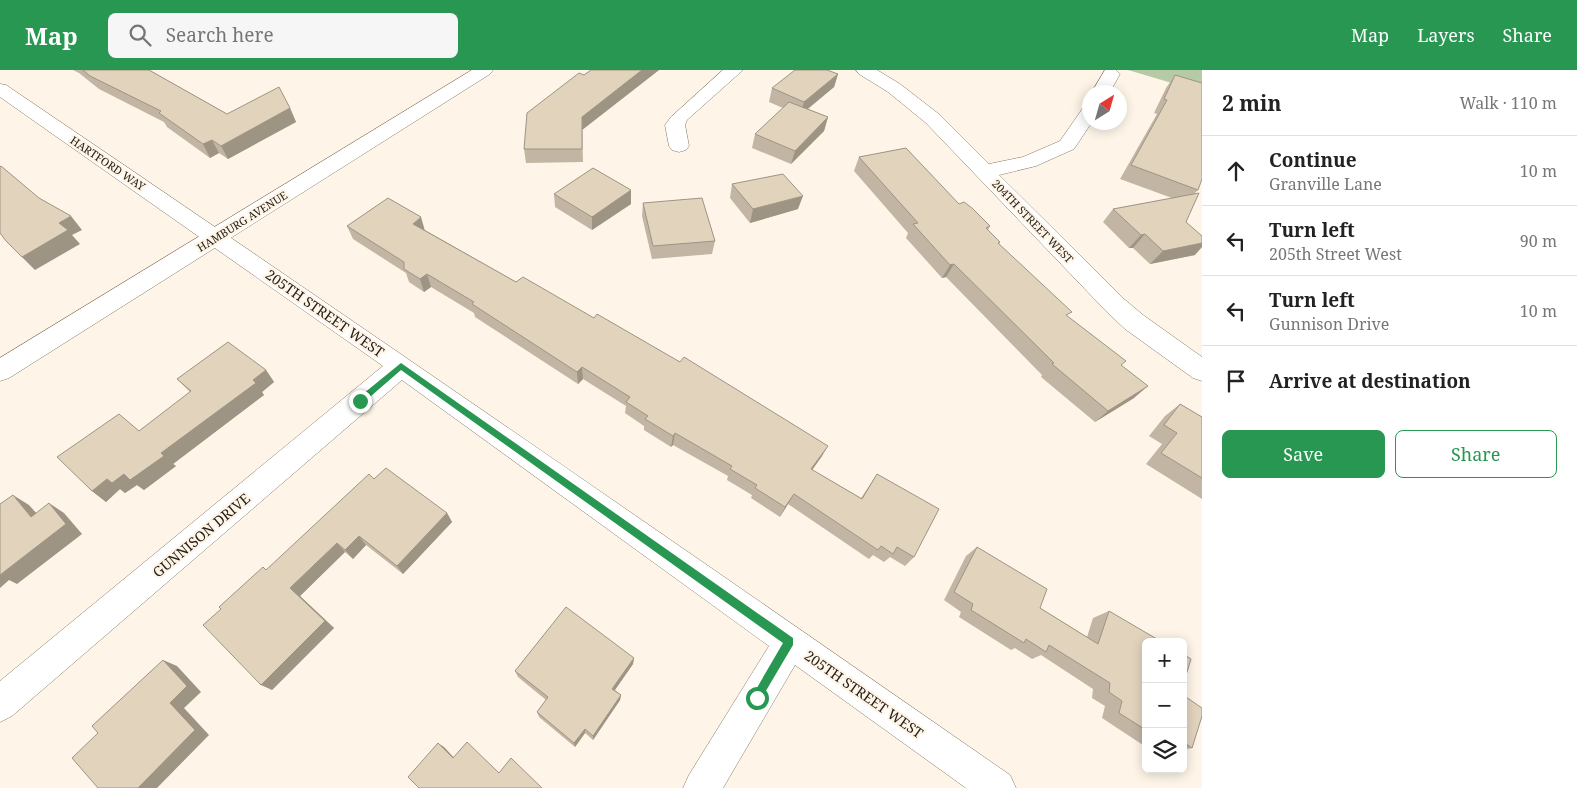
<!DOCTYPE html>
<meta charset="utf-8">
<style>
:root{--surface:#fff;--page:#f6f6f6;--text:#222;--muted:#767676;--line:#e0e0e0;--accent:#279751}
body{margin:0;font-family:"Noto Serif",serif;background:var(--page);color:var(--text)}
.controls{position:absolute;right:15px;bottom:15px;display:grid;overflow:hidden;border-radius:8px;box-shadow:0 2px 12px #0003}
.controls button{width:45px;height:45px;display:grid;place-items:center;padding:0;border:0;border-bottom:1px solid var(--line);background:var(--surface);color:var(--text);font:25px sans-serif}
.compass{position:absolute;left:1082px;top:15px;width:45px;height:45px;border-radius:50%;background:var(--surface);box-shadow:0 2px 12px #0003;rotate:37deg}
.stop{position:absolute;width:15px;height:15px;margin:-11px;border:4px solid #279751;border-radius:50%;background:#fff}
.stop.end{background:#279751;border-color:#fff;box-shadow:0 1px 5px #0008}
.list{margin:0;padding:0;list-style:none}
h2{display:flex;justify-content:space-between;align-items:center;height:65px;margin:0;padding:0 20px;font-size:21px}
h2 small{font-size:16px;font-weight:400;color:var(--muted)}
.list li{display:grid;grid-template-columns:32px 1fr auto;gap:15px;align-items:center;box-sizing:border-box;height:70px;padding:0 20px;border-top:1px solid var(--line)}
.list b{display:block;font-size:19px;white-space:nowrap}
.list p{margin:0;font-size:16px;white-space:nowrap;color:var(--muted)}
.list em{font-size:16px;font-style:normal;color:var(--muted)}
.actions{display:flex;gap:10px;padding:15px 20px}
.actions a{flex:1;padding:11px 0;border:1px solid var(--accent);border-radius:8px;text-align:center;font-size:18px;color:var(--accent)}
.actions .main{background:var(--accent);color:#fff}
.icon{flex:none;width:28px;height:28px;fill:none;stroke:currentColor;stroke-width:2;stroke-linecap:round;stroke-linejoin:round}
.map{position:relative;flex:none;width:1202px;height:718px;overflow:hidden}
header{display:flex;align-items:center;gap:30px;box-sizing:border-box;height:70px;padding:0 25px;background:var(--accent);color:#fff}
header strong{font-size:24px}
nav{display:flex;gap:28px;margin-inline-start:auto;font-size:18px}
.search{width:350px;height:45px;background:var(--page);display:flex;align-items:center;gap:12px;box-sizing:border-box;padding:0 18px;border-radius:8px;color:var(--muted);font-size:19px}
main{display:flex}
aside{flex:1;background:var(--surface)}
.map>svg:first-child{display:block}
.green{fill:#b7caa7}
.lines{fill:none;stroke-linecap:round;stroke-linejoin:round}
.minor-casing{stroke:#857763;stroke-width:1}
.tertiary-casing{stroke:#857763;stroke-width:1}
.minor{fill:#fff;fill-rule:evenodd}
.tertiary{fill:#fff;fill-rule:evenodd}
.wall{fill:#c2b5a3}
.shaded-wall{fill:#9e9484}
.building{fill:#e2d3bd;stroke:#9e9484}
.route{fill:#279751}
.labels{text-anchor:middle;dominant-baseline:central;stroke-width:4.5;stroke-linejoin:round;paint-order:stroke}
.far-street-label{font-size:11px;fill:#221c14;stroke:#fef5e8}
.street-label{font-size:14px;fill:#221c14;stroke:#fef5e8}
</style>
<header>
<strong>Map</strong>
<div class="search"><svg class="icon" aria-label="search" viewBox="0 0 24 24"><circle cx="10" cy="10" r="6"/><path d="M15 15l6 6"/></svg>Search here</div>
<nav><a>Map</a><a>Layers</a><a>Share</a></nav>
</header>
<main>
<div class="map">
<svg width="1202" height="718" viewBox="0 0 1202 718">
<rect width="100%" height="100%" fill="#fef5e8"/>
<polygon class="green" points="1128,0 1202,0 1202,22"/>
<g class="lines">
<defs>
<g id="minor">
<polygon points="723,0 743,0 687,50 685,55 689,76 686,80 679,82 672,80 669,76 665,55 671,47"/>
<polygon points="856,0 877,0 900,14 940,45 989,94 1023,87 1060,71 1083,38 1090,36 1090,52 1092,52 1074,79 1036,96 999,105 1124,229 1143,245 1202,287 1202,311 1193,308 1125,259 1106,241 926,53 888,22 859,4"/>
<polygon points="1105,0 1116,0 1120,4 1110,22 1092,22"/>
<path d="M0 14 6 15C343 243 677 474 1010 705L1016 718H966L795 595 723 718H683L689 705 769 576 402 310 12 646 0 652V611L383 296 0 27Z"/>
</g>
<polygon id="tertiary" points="472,0 493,0 490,4 9,308 0,311 0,288"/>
</defs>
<use href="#minor" class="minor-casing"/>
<use href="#tertiary" class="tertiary-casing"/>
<use href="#minor" class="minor"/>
<use href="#tertiary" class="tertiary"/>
</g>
<g class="wall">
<polygon points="73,0 149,0 227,44 290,38 296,52 228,89 219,83 210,88 167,57 164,52 99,19 79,3"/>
<polygon points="591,0 659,0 582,60 583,92 526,93 524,79 584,5"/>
<polygon points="838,4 834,17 808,39 828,47 824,61 791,94 752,78 755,64 783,38 769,32 772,18"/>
<polygon points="1175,5 1198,120 1195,123 1186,152 1195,185 1150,194 1133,178 1129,178 1103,152 1113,139 1172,128 1120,109 1157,44 1154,43 1166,18"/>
<polygon points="859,87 959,134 990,156 988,160 1000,172 999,174 1068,247 1121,295 1134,328 1095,352 1041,307 1042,305 946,207 942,208 906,168 908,163 854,101"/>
<polygon points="732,114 798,139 750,153 730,128"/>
<polygon points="554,124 631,134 592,160 555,137"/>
<polygon points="643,133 715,171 712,184 652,189 642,146"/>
<polygon points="347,156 425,160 822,386 812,400 861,428 877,404 914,487 905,496 890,487 884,492 873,485 869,489 788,434 780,447 751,428 752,425 727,410 728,406 673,375 671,377 644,360 644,356 625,343 626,336 583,309 578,314 475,247 474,243 431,217 424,222 409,212 406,203 353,169"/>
<polygon points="266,300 274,312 262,322 264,325 173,394 176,396 144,420 137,415 125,423 120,419 106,432 92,421 190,322 177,309"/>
<polygon points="1180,334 1202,347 1202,429 1146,394 1162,374 1149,366 1165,346"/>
<polygon points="374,409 447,443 452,452 403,504 366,475 353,489 345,482 300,526 334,558 272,620 266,500"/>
<polygon points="977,477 1040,538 1087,567 1093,548 1109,541 1146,572 1146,677 1102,648 1105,636 1092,628 1093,619 1041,585 1032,589 1015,578 1011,580 959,547 961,542 944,530 966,486"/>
<polygon points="634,588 633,594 615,620 621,625 620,630 593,670 585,663 575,677 539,647 537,642 546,630 518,607 515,601"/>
<polygon points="1183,625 1192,678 1183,680"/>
</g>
<g class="shaded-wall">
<polygon points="642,0 659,0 582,60 583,92 582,47"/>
<polygon points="838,4 834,17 800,45 804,32"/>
<polygon points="290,38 296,52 228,89 221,76"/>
<polygon points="828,47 824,61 791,94 795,81"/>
<polygon points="212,70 219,83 210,88 203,74"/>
<polygon points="631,120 631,134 592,160 592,147"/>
<polygon points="803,126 798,139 750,153 753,139"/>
<polygon points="71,146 82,160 72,165 80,174 35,200 22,187 59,153"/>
<polygon points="421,147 425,161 413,154"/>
<polygon points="1145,164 1133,178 1129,178 1141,165"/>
<polygon points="1202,173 1202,177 1195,185 1150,194 1163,181"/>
<polygon points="954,194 946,207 942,208 950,195"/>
<polygon points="427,204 431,217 424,222 420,209"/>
<polygon points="582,297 583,309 578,314 577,302"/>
<polygon points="266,300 274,312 262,322 264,325 173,394 176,396 144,420 137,415 125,423 120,419 106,432 92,421 107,409 161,383"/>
<polygon points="1148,316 1134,328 1095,352 1108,341"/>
<polygon points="675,363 673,375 671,377 673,366"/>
<polygon points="828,376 822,386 805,410 811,399"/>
<polygon points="794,424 788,434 780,447 785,437"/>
<polygon points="13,425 29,435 48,456 31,447"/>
<polygon points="49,433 64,443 82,464 17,514 9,510 0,518 0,502"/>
<polygon points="447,443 452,452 403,504 397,496"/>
<polygon points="359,466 366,475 353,489 345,480"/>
<polygon points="337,473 345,482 300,526 334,558 272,620 261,615 290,518"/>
<polygon points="634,588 633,594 612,624 612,619"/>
<polygon points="163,590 177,596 201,622 184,638 209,665 157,718 138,718 170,633"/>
<polygon points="621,625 620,630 593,670 593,666"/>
<polygon points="585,659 585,663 575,677 574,673"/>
<polygon points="438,673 444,677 458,692 453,688"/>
</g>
<g class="building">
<polygon points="83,0 149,0 227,44 279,17 290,38 221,76 212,70 203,74 159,43 161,41 90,6"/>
<polygon points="591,0 642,0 582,47 582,79 524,79 527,43 579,3 584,5"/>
<polygon points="795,0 827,0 838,4 804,32 772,18"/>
<polygon points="1175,5 1202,13 1202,109 1198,120 1131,95 1167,30 1164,29"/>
<polygon points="789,32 828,47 795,81 755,64"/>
<polygon points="906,78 959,134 964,132 972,138 990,156 986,158 1000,172 998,173 1072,242 1066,245 1126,291 1121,295 1148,316 1108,341 1052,294 1054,293 954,194 950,195 913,154 918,153 859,87"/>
<polygon points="1,96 39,128 71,146 59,153 68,160 22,187 6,171 0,163 0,97"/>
<polygon points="593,98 631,120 592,147 554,124"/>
<polygon points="783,104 803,126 753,139 732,114"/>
<polygon points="1199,123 1186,152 1202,166 1202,173 1163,181 1145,164 1141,165 1113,139"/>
<polygon points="388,128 421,147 413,154 516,212 523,207 594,248 597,244 680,292 684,287 828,376 811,399 862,429 877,404 939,439 914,487 897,477 893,484 881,476 878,480 794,424 785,437 755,418 757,415 730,399 732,396 675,363 673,366 645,349 648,346 626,332 630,327 582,297 577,302 472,234 474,232 427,204 420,209 404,199 404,192 347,156"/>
<polygon points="702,128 715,171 653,176 643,133"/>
<polygon points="228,272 266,300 253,310 256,313 161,383 164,386 130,410 124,404 112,413 107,409 92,421 57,387 119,344 139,361 191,321 177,309"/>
<polygon points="1180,334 1202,347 1202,408 1161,383 1177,363 1164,355"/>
<polygon points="386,398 447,443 397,496 359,466 345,480 337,473 290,518 325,551 261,615 203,555 221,539 219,537 263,497 266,500 369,404 374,409"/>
<polygon points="13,425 31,447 49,433 66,454 0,505 0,434"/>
<polygon points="977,477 1047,519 1040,538 1098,574 1109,541 1162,572 1146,572 1146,660 1119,643 1122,631 1109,622 1110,613 1049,575 1046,582 1026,569 1024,573 971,540 973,534 954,522"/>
<polygon points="566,537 634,588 612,619 621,625 593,666 585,659 574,673 537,642 548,627 515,601"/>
<polygon points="1183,584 1191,589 1183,615"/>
<polygon points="163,590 187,616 170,633 195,660 138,718 98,718 72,688 98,663 92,656"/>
<polygon points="1183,625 1202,638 1202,646 1192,678 1183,672"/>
<polygon points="467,672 499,703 511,688 542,718 419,718 408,707 438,673 453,688"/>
</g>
<polygon class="route" points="401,293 793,568 793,575 760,631 757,633 753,631 751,628 783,573 401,300 363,333 358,333 358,328"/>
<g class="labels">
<g class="far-street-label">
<text transform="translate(108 93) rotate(34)">HARTFORD WAY</text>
<text transform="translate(242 151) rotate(-32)">HAMBURG AVENUE</text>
<text transform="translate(1033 151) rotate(46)">204TH STREET WEST</text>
</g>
<g class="street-label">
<text transform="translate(325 243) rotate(35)">205TH STREET WEST</text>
<text transform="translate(201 465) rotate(-40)">GUNNISON DRIVE</text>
<text transform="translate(864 624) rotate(35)">205TH STREET WEST</text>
</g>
</g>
</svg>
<div class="controls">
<button>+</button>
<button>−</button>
<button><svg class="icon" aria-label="layers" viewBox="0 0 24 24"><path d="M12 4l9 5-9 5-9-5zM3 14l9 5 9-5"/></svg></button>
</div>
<svg class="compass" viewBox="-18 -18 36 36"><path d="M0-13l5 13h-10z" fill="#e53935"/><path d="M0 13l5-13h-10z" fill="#767676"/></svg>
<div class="stop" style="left:757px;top:628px"></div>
<div class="stop end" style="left:360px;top:331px"></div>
</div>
<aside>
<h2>2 min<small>Walk · 110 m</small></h2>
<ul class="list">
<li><svg class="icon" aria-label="ahead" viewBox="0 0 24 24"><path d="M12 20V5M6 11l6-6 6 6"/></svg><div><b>Continue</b><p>Granville Lane</p></div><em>10 m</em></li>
<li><svg class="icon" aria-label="left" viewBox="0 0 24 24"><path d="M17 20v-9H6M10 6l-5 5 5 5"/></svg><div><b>Turn left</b><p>205th Street West</p></div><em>90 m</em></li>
<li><svg class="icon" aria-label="left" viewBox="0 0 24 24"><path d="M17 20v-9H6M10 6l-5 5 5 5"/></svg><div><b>Turn left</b><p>Gunnison Drive</p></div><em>10 m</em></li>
<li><svg class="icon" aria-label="arrive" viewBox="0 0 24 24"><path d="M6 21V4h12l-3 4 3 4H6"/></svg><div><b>Arrive at destination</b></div></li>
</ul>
<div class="actions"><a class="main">Save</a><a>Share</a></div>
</aside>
</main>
